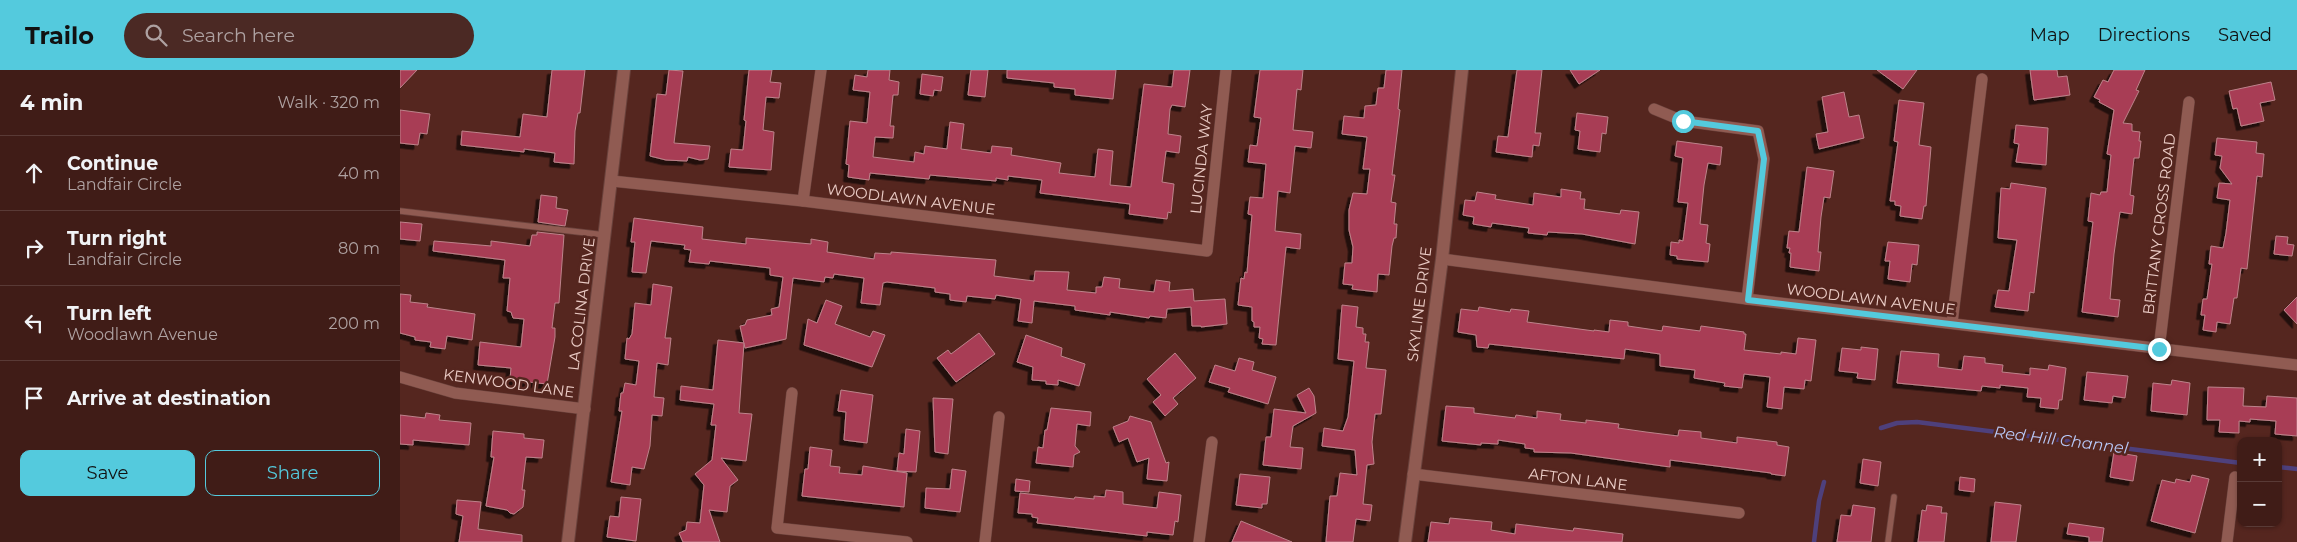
<!DOCTYPE html>
<meta charset="utf-8">
<style>
:root{--surface:#401c17;--page:#4b2924;--text:#f1f3f6;--muted:#aea1a1;--line:#593a36;--accent:#54cadd}
body{margin:0;font-family:Montserrat,sans-serif;background:var(--page);color:var(--text)}
.controls{position:absolute;right:15px;bottom:15px;display:grid;overflow:hidden;border-radius:10px;box-shadow:0 1px 4px #0004}
.controls button{width:45px;height:45px;display:grid;place-items:center;padding:0;border:0;border-bottom:1px solid var(--line);background:var(--surface);color:var(--text);font:25px sans-serif}
.stop{position:absolute;width:15px;height:15px;margin:-11px;border:4px solid #54cadd;border-radius:50%;background:#fff}
.stop.end{background:#54cadd;border-color:#fff;box-shadow:0 1px 5px #0008}
.list{margin:0;padding:0;list-style:none}
h2{display:flex;justify-content:space-between;align-items:center;height:65px;margin:0;padding:0 20px;font-size:21px}
h2 small{font-size:16px;font-weight:400;color:var(--muted)}
.list li{display:grid;grid-template-columns:32px 1fr auto;gap:15px;align-items:center;box-sizing:border-box;height:75px;padding:0 20px;border-top:1px solid var(--line)}
.list b{display:block;font-size:19px;white-space:nowrap}
.list p{margin:0;font-size:16px;white-space:nowrap;color:var(--muted)}
.list em{font-size:16px;font-style:normal;color:var(--muted)}
.actions{display:flex;gap:10px;padding:15px 20px}
.actions a{flex:1;padding:11px 0;border:1px solid var(--accent);border-radius:10px;text-align:center;font-size:18px;color:var(--accent)}
.actions .main{background:var(--accent);color:#111}
.icon{flex:none;width:28px;height:28px;fill:none;stroke:currentColor;stroke-width:2;stroke-linecap:round;stroke-linejoin:round}
.map{position:relative;flex:none;width:1897px;height:472px;overflow:hidden}
header{display:flex;align-items:center;gap:30px;box-sizing:border-box;height:70px;padding:0 25px;background:var(--accent);color:#111}
header strong{font-size:24px}
nav{display:flex;gap:28px;margin-inline-start:auto;font-size:18px}
.search{width:350px;height:45px;background:var(--page);display:flex;align-items:center;gap:12px;box-sizing:border-box;padding:0 18px;border-radius:28px;color:var(--muted);font-size:19px}
main{display:flex}
aside{flex:1;background:var(--surface)}
.map>svg:first-child{display:block}
.lines{fill:none;stroke-linecap:round;stroke-linejoin:round}
.stream{stroke:#4e407c;stroke-width:4.5}
.building{fill:#a83d55;stroke:#bd838b;filter:url(#shadow)}
.lane-casing{stroke:#6a423c;stroke-width:7}
.street-casing{stroke:#6a423c;stroke-width:12}
.secondary-casing{stroke:#6a423c;stroke-width:14}
.lane{stroke:#905b52;stroke-width:5.5}
.street{stroke:#905b52;stroke-width:11}
.secondary{stroke:#905b52;stroke-width:12}
.route{stroke:#54cadd;stroke-width:6}
.labels{text-anchor:middle;dominant-baseline:central;stroke-width:5;stroke-linejoin:round;paint-order:stroke}
.street-label{font-size:15px;fill:#ebccc6;stroke:#55261f}
.water-label{font-size:16px;font-style:italic;fill:#b8c8f7;stroke:#55261f}
</style>
<header>
<strong>Trailo</strong>
<div class="search"><svg class="icon" aria-label="search" viewBox="0 0 24 24"><circle cx="10" cy="10" r="6"/><path d="M15 15l6 6"/></svg>Search here</div>
<nav><a>Map</a><a>Directions</a><a>Saved</a></nav>
</header>
<main>
<aside>
<h2>4 min<small>Walk · 320 m</small></h2>
<ul class="list">
<li><svg class="icon" aria-label="ahead" viewBox="0 0 24 24"><path d="M12 20V5M6 11l6-6 6 6"/></svg><div><b>Continue</b><p>Landfair Circle</p></div><em>40 m</em></li>
<li><svg class="icon" aria-label="right" viewBox="0 0 24 24"><path d="M7 20v-9h11M14 6l5 5-5 5"/></svg><div><b>Turn right</b><p>Landfair Circle</p></div><em>80 m</em></li>
<li><svg class="icon" aria-label="left" viewBox="0 0 24 24"><path d="M17 20v-9H6M10 6l-5 5 5 5"/></svg><div><b>Turn left</b><p>Woodlawn Avenue</p></div><em>200 m</em></li>
<li><svg class="icon" aria-label="arrive" viewBox="0 0 24 24"><path d="M6 21V4h12l-3 4 3 4H6"/></svg><div><b>Arrive at destination</b></div></li>
</ul>
<div class="actions"><a class="main">Save</a><a>Share</a></div>
</aside>
<div class="map">
<svg width="1897" height="472" viewBox="0 0 1897 472">
<defs>
<filter id="shadow"><feDropShadow dx="-4.5" dy="4.5" stdDeviation="0" flood-color="#0009"/></filter>
</defs>
<rect width="100%" height="100%" fill="#55261f"/>
<g class="lines">
<g class="stream">
<polyline points="1481,358 1497,353 1517,352 1841,393"/>
<polyline points="1878,397 1897,399"/>
<polyline points="1414,472 1419,431 1424,412"/>
</g>
</g>
<g class="building">
<polygon points="0,0 17,0 0,18"/>
<polygon points="152,0 185,0 180,43 178,43 175,61 174,94 154,92 155,83 124,79 124,82 61,75 62,61 120,67 123,44 147,47"/>
<polygon points="269,0 283,1 274,73 310,76 308,89 300,90 288,87 287,91 266,90 250,86 257,24 266,25"/>
<polygon points="349,0 372,0 370,12 381,13 379,28 366,27 363,60 374,62 371,100 329,97 331,79 343,80 346,51 344,50"/>
<polygon points="468,0 490,0 489,10 499,12 498,25 493,25 490,56 494,56 493,68 475,67 473,87 514,92 515,82 524,84 525,76 547,79 550,52 564,54 561,79 591,83 592,76 612,78 611,85 661,93 659,103 695,107 698,79 713,81 710,115 731,117 744,14 772,17 774,0 790,0 785,37 772,35 770,39 768,64 781,66 779,83 766,81 762,112 774,114 771,143 768,142 767,149 729,144 730,134 640,123 642,110 608,106 608,110 596,108 596,111 530,105 529,109 470,103 469,110 448,107 449,95 446,94 450,51 467,53 470,22 453,20 455,5 467,7"/>
<polygon points="571,0 588,0 585,27 568,25"/>
<polygon points="607,0 716,0 713,29 675,25 675,19 654,17 654,13 607,8"/>
<polygon points="860,0 903,0 901,20 897,19 893,60 913,62 911,78 895,76 890,123 878,121 875,161 901,164 900,179 886,177 876,275 862,274 863,269 859,268 860,257 854,257 854,252 852,251 852,237 838,235 841,208 844,209 845,202 847,203 852,145 848,144 850,127 863,128 866,94 848,92 850,75 857,76 861,48 854,47"/>
<polygon points="986,0 1002,0 998,39 1000,40 992,105 995,105 991,132 996,133 994,154 997,154 996,168 994,168 992,176 989,205 978,204 977,222 952,219 953,215 943,214 945,193 952,193 953,177 949,160 949,140 953,123 967,124 970,99 963,99 967,67 942,64 944,46 964,48 965,36 976,35 978,18 984,18"/>
<polygon points="1117,0 1142,0 1135,63 1141,63 1139,76 1133,75 1132,87 1096,82 1098,66 1108,67"/>
<polygon points="1170,0 1200,0 1179,14"/>
<polygon points="1477,0 1517,0 1503,19"/>
<polygon points="1630,0 1657,0 1658,7 1667,6 1670,25 1634,30"/>
<polygon points="1714,0 1745,0 1736,20 1739,21 1723,53 1732,54 1732,61 1740,62 1739,71 1741,71 1739,88 1734,88 1730,125 1734,126 1732,144 1720,142 1714,184 1710,229 1720,230 1718,247 1682,242 1693,152 1688,151 1691,123 1700,125 1701,122 1707,122 1711,85 1707,84 1714,40 1699,32 1700,30 1694,27 1703,10 1708,12"/>
<polygon points="522,4 543,7 541,21 534,20 533,26 520,24"/>
<polygon points="1871,12 1875,30 1860,33 1864,51 1841,56 1837,38 1833,39 1829,21"/>
<polygon points="1444,22 1449,47 1459,45 1464,68 1419,79 1416,64 1428,62 1422,27"/>
<polygon points="1499,30 1524,33 1519,75 1531,77 1526,136 1524,136 1522,149 1500,146 1501,136 1495,135 1495,131 1490,131 1498,72 1494,71"/>
<polygon points="0,40 30,44 27,64 20,63 18,75 0,73"/>
<polygon points="1177,43 1208,47 1206,64 1202,63 1200,82 1178,79 1180,61 1175,60"/>
<polygon points="1616,55 1648,58 1646,95 1616,92 1619,74 1614,73"/>
<polygon points="1817,68 1857,72 1856,83 1864,84 1862,107 1857,106 1847,199 1841,198 1837,228 1834,228 1830,254 1817,252 1816,262 1803,260 1805,245 1801,245 1803,229 1807,229 1812,194 1809,194 1811,176 1823,178 1826,163 1830,130 1817,128 1819,113 1832,114 1820,98 1822,86 1815,85"/>
<polygon points="1277,71 1322,77 1320,95 1308,93 1304,115 1300,154 1308,155 1306,173 1310,174 1308,192 1277,189 1277,186 1270,185 1271,172 1279,173 1279,170 1283,171 1288,133 1278,132 1283,88 1275,86"/>
<polygon points="1407,97 1434,101 1430,128 1424,127 1421,147 1418,182 1421,182 1419,201 1390,197 1391,183 1389,183 1390,178 1387,178 1389,161 1399,162"/>
<polygon points="1611,113 1646,118 1634,223 1630,222 1628,241 1595,237 1598,220 1609,221 1617,170 1598,168 1601,118 1610,119"/>
<polygon points="1161,119 1181,122 1180,129 1185,129 1184,139 1220,144 1221,140 1239,142 1235,174 1182,164 1148,162 1147,165 1128,163 1129,158 1092,153 1091,157 1073,154 1074,147 1063,145 1065,130 1075,131 1077,122 1096,125 1095,129 1133,135 1134,123 1161,127"/>
<polygon points="141,125 157,127 156,138 168,140 165,156 138,152"/>
<polygon points="234,148 303,157 302,169 346,174 346,168 411,174 411,169 428,172 427,182 474,189 475,183 491,184 491,182 596,190 594,206 634,211 635,201 669,202 667,220 696,223 696,217 702,217 704,207 720,209 719,218 754,222 756,210 770,212 769,221 793,219 794,231 825,229 827,254 801,257 801,256 792,256 791,237 767,239 766,248 750,246 749,248 710,242 710,245 675,240 675,236 634,231 632,253 618,251 621,229 596,225 595,229 567,226 566,232 550,230 550,224 535,222 535,218 487,212 483,213 480,235 461,233 464,208 434,204 433,208 425,207 424,212 393,208 386,269 345,278 340,256 345,255 347,250 372,245 371,239 379,237 383,207 370,205 370,198 310,191 309,194 289,192 291,180 284,179 285,175 251,171 246,203 232,202 235,172 231,172"/>
<polygon points="0,152 22,154 20,171 0,169"/>
<polygon points="137,162 164,165 159,233 155,233 152,258 155,258 155,267 147,314 110,310 111,298 78,295 80,272 121,277 124,249 113,248 111,242 107,241 110,208 103,208 105,190 33,181 34,171 91,176 91,171 130,176 132,165 137,165"/>
<polygon points="1876,166 1888,167 1887,174 1894,175 1892,186 1874,184"/>
<polygon points="1488,172 1519,175 1517,195 1512,194 1510,212 1488,209 1490,191 1485,191"/>
<polygon points="253,214 272,217 265,268 271,268 268,295 257,293 254,327 264,328 262,346 252,345 250,376 244,399 232,397 230,415 211,412 222,341 219,341 221,323 223,323 225,313 236,315 239,291 225,289 227,268 229,269 232,264 235,233 251,235"/>
<polygon points="0,224 11,225 10,232 28,234 27,237 75,244 72,270 47,266 45,279 30,277 31,272 15,270 15,267 0,263"/>
<polygon points="1897,227 1897,254 1884,240"/>
<polygon points="426,230 442,236 435,254 470,267 473,261 485,265 472,297 404,275 408,249 417,253"/>
<polygon points="942,235 958,237 956,257 963,258 963,264 966,264 965,272 969,272 966,298 986,300 981,344 975,344 972,372 974,394 967,395 963,434 972,435 970,451 956,449 953,472 926,472 930,426 937,426 940,403 957,405 955,380 922,376 924,358 943,361 948,347 954,291 938,289"/>
<polygon points="1079,237 1110,242 1111,239 1129,241 1127,252 1194,261 1194,260 1209,262 1210,250 1228,252 1228,256 1262,261 1263,256 1300,261 1301,256 1344,262 1344,264 1346,264 1344,280 1381,284 1381,282 1396,284 1398,268 1416,270 1411,311 1405,310 1404,319 1384,317 1382,339 1367,337 1370,307 1344,304 1342,318 1324,316 1325,313 1294,308 1295,300 1260,296 1260,284 1225,279 1224,289 1089,274 1088,278 1077,277 1076,265 1058,262 1061,239 1078,241"/>
<polygon points="579,263 595,284 556,312 537,288 548,280 551,284"/>
<polygon points="626,265 662,278 661,286 685,294 679,316 658,310 658,315 646,314 646,311 632,310 633,297 617,292"/>
<polygon points="318,270 344,273 339,343 352,344 346,391 321,388 338,410 330,416 327,442 309,440 320,472 283,472 279,463 286,460 287,452 300,453 304,415 295,404 312,390 316,355 311,355 314,334 280,330 281,316 313,320"/>
<polygon points="1461,277 1478,279 1475,310 1457,308 1458,303 1439,301 1442,278 1461,280"/>
<polygon points="1501,281 1539,284 1538,297 1562,300 1564,286 1585,288 1585,293 1603,295 1602,302 1630,305 1630,298 1648,300 1649,295 1666,298 1662,330 1659,330 1658,339 1640,337 1641,328 1627,327 1628,318 1600,315 1600,318 1582,316 1581,321 1497,313"/>
<polygon points="775,283 796,308 773,328 778,334 765,346 753,332 761,325 747,309"/>
<polygon points="839,288 854,292 852,300 876,307 868,334 828,322 830,318 809,312 815,295 835,301"/>
<polygon points="1687,302 1728,306 1725,328 1713,326 1712,333 1684,330"/>
<polygon points="1772,310 1790,313 1787,345 1751,341 1753,313 1771,315"/>
<polygon points="1808,317 1844,318 1843,336 1866,337 1867,326 1897,328 1897,366 1875,364 1876,351 1850,349 1850,352 1839,351 1839,363 1819,362 1820,350 1807,350"/>
<polygon points="909,318 914,326 916,343 893,356 890,377 903,378 901,399 863,395 866,367 871,367 874,339 906,343 897,325"/>
<polygon points="441,320 473,325 467,373 444,370 446,342 438,341"/>
<polygon points="533,328 553,329 548,384 535,382"/>
<polygon points="1046,336 1074,338 1074,343 1115,348 1116,345 1137,348 1137,341 1161,344 1160,350 1186,353 1186,350 1219,354 1218,358 1246,362 1278,366 1279,360 1301,362 1301,368 1337,373 1337,367 1377,372 1377,375 1389,377 1385,406 1371,404 1371,403 1270,390 1270,397 1171,383 1134,382 1134,379 1125,378 1125,374 1098,370 1098,374 1081,373 1081,375 1042,371"/>
<polygon points="651,338 691,342 690,356 677,354 675,376 680,382 674,385 673,397 636,393 638,377 643,378 645,360 647,360"/>
<polygon points="26,343 40,345 39,350 71,353 69,375 13,370 13,375 0,374 0,345 25,348"/>
<polygon points="730,346 751,352 766,393 769,392 767,411 747,409 749,388 737,392 728,368 719,372 713,357 728,351"/>
<polygon points="506,359 520,361 516,402 497,401 499,383 504,384"/>
<polygon points="93,361 124,364 124,368 144,370 142,388 126,387 122,420 125,420 123,437 114,444 110,443 107,440 86,436 94,387 91,387"/>
<polygon points="410,377 432,380 430,396 440,397 439,403 462,405 463,396 507,403 504,437 402,426 405,399 408,399"/>
<polygon points="1714,382 1737,386 1733,411 1710,407"/>
<polygon points="1463,389 1481,392 1478,416 1460,413"/>
<polygon points="552,399 566,401 560,442 525,438 526,418 550,419"/>
<polygon points="840,404 870,407 867,434 862,434 862,438 836,435"/>
<polygon points="1792,405 1809,409 1795,463 1751,451 1762,410 1775,413 1776,409 1790,412"/>
<polygon points="1560,407 1575,409 1574,422 1559,420"/>
<polygon points="616,409 630,411 629,422 615,421"/>
<polygon points="706,420 723,422 723,434 757,438 759,422 781,425 778,452 775,451 773,465 747,462 747,466 637,453 638,448 632,447 632,444 618,443 620,423 674,429 675,427 694,429 694,426 705,427"/>
<polygon points="221,427 241,429 236,471 207,467 210,446 219,447"/>
<polygon points="57,430 81,432 78,459 122,465 122,472 59,472 63,446 56,444"/>
<polygon points="1595,432 1621,435 1616,472 1591,472"/>
<polygon points="1453,435 1475,438 1471,472 1437,472 1441,445 1451,446"/>
<polygon points="1527,435 1542,437 1541,443 1547,443 1544,472 1518,472 1522,440 1526,441"/>
<polygon points="1050,448 1092,452 1091,460 1115,464 1116,454 1173,461 1174,458 1223,464 1222,472 1028,472 1031,452 1049,454"/>
<polygon points="841,451 892,472 832,472"/>
<polygon points="1669,453 1704,458 1702,472 1689,472 1689,467 1667,464"/>
</g>
<g class="lines">
<defs>
<g id="lane">
<polyline points="0,141 205,165"/>
<polyline points="1488,472 1494,427"/>
</g>
<g id="street">
<polyline points="1254,39 1283,51 1358,61 1364,89 1347,229"/>
<polyline points="212,111 403,131 807,181 826,0"/>
<polyline points="403,131 421,0"/>
<polyline points="1042,189 1347,229 1897,295"/>
<polyline points="1552,253 1582,9"/>
<polyline points="1759,279 1789,32"/>
<polyline points="0,307 55,323 185,339"/>
<polyline points="392,323 377,458 507,472"/>
<polyline points="1013,404 1339,443"/>
<polyline points="585,472 599,347"/>
<polyline points="799,472 812,372"/>
<polyline points="1827,472 1835,407"/>
</g>
<g id="secondary">
<polyline points="168,472 224,0"/>
<polyline points="1005,472 1042,189 1062,0"/>
</g>
</defs>
<use href="#lane" class="lane-casing"/>
<use href="#street" class="street-casing"/>
<use href="#secondary" class="secondary-casing"/>
<use href="#lane" class="lane"/>
<use href="#street" class="street"/>
<use href="#secondary" class="secondary"/>
</g>
<g class="lines">
<polyline class="route" points="1283,51 1358,61 1364,89 1348,230 1759,279"/>
</g>
<g class="labels">
<g class="street-label">
<text transform="translate(801 89) rotate(-84)">LUCINDA WAY</text>
<text transform="translate(511 129) rotate(7)">WOODLAWN AVENUE</text>
<text transform="translate(1759 154) rotate(-83)">BRITTANY CROSS ROAD</text>
<text transform="translate(1471 229) rotate(7)">WOODLAWN AVENUE</text>
<text transform="translate(181 234) rotate(-83)">LA COLINA DRIVE</text>
<text transform="translate(1019 234) rotate(-83)">SKYLINE DRIVE</text>
<text transform="translate(109 313) rotate(8)">KENWOOD LANE</text>
<text transform="translate(1178 409) rotate(7)">AFTON LANE</text>
</g>
<g class="water-label">
<text transform="translate(1661 370) rotate(7)">Red Hill Channel</text>
</g>
</g>
</svg>
<div class="controls">
<button>+</button>
<button>−</button>
</div>
<div class="stop" style="left:1283px;top:51px"></div>
<div class="stop end" style="left:1759px;top:279px"></div>
</div>
</main>
